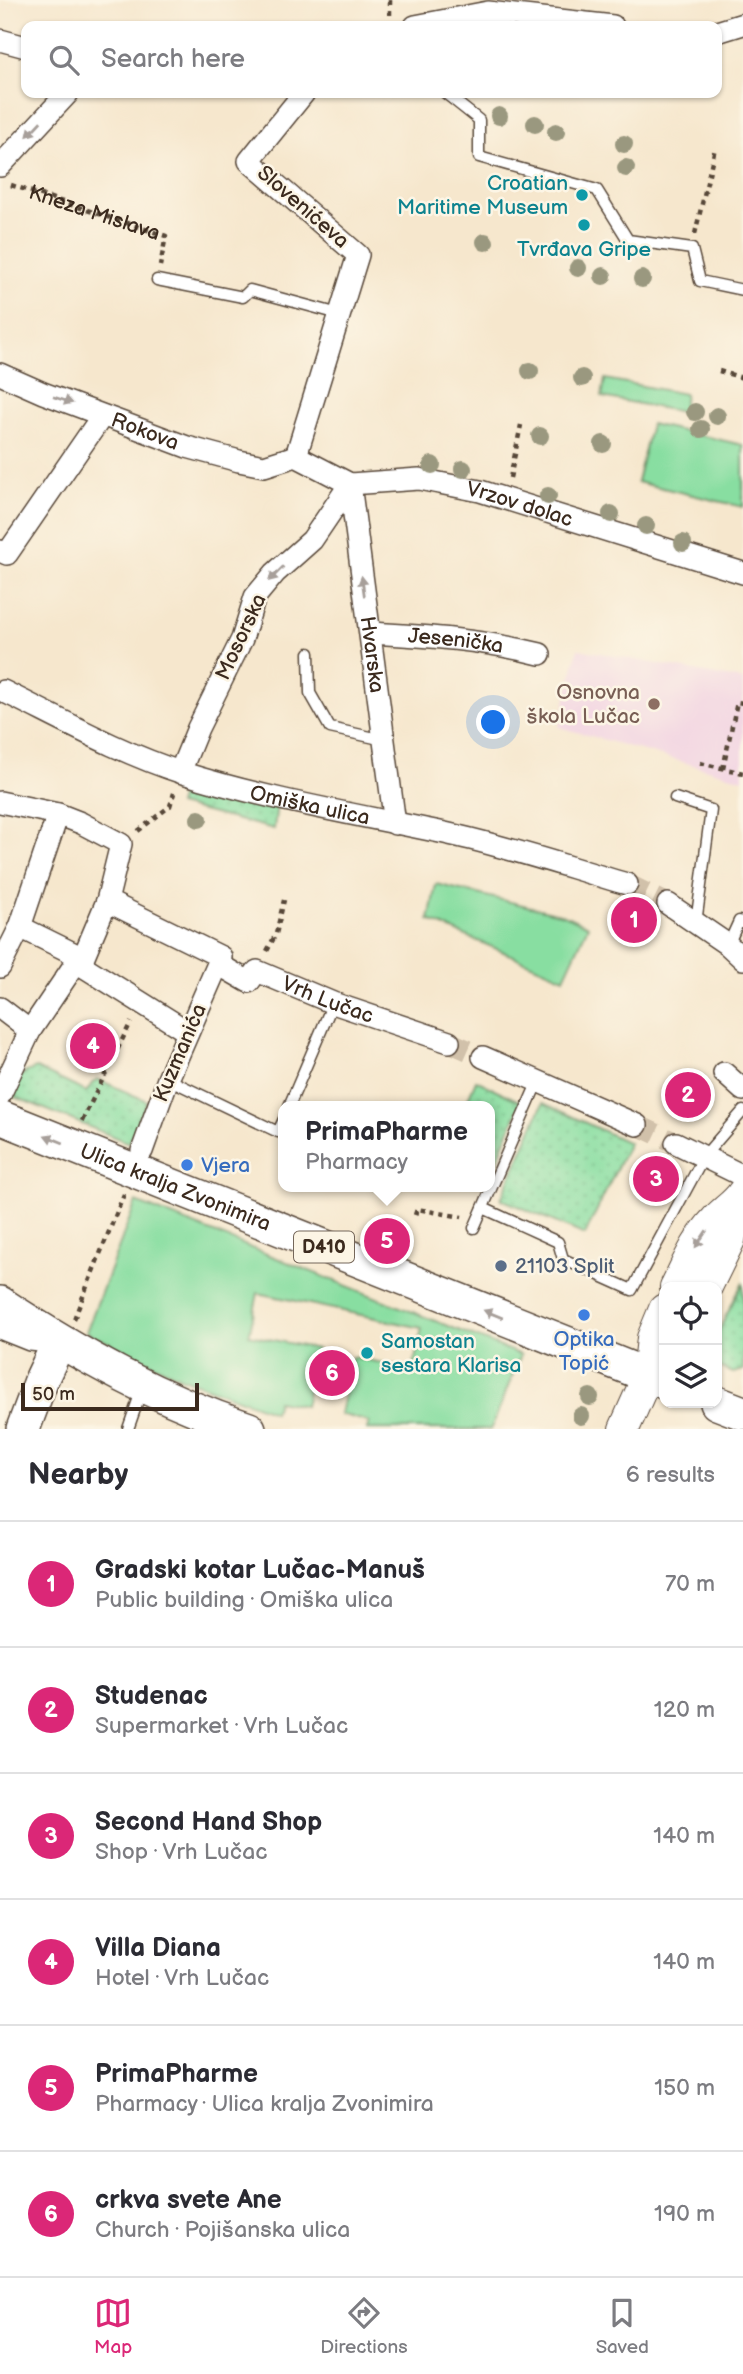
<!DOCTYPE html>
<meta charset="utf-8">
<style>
:root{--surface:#fff;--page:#f2f2f3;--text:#2b2b33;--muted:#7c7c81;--line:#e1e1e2;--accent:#db2777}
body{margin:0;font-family:"Balsamiq Sans",sans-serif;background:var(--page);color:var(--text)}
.controls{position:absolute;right:21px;bottom:21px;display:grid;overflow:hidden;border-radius:14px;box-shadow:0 2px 5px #0004}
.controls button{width:63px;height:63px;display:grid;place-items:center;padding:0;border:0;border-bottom:2px solid var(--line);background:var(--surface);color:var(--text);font:35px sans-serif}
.scale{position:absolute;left:21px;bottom:18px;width:178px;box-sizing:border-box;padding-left:7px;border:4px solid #3b2a1e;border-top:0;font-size:19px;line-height:24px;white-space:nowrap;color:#3b2a1e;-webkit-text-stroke:5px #fcf5e5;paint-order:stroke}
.you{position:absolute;left:494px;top:723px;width:24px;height:24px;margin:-18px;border:5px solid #fff;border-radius:50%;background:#1a73e8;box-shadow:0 0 0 10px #1a73e833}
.badge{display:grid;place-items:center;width:46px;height:46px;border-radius:50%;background:var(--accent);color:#fff;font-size:23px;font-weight:700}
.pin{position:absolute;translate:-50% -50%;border:4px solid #fff;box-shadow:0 2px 7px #0006}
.popup{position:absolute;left:278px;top:1101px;width:217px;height:91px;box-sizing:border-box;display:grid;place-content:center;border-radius:14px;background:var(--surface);filter:drop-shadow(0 2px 5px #0005);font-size:23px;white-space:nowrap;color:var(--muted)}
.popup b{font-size:26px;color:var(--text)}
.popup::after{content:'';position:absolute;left:50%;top:100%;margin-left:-14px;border:14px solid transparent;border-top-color:var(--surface)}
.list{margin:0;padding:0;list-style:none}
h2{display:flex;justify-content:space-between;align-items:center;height:91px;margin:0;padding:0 28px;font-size:30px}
h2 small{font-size:23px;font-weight:400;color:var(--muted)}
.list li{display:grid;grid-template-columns:46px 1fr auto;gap:21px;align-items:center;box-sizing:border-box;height:126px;padding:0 28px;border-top:2px solid var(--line)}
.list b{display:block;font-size:26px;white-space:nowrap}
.list p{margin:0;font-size:23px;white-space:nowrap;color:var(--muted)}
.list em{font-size:23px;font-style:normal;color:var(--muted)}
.icon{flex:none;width:38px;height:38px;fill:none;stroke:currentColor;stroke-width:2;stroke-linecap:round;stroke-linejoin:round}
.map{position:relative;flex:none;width:743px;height:1429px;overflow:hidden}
.search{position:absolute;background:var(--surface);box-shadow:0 2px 5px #0004;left:21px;right:21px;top:21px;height:77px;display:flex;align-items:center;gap:18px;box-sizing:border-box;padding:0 24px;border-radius:14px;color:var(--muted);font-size:26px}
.sheet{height:847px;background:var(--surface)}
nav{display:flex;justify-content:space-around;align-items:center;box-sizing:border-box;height:98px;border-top:2px solid var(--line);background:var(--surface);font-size:19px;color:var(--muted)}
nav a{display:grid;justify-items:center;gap:4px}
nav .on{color:var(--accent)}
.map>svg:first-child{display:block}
.built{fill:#f1d0e2}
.grass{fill:url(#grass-dots);stroke:#628460;stroke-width:2}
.garden{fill:#88dea1;stroke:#628460;stroke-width:2}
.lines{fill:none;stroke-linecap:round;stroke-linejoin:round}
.street-tunnel{stroke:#d1c1aa;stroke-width:21;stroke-dasharray:21 10;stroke-linecap:butt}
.lane-casing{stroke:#574638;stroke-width:13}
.street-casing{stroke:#574638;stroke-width:24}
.secondary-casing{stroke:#574638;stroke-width:32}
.primary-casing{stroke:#574638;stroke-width:36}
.path{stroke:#574638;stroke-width:4.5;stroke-dasharray:5 5;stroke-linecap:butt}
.lane{stroke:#fff;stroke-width:10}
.street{stroke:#fff;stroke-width:21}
.secondary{stroke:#fff;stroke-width:30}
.primary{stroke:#fff;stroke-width:33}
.tree{fill:#9a987f}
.oneway{fill:#a79f9a}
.culture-dot{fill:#0f9aa8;stroke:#fcf5e5;stroke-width:2.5}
.education-dot{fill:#8d6e63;stroke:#fcf5e5;stroke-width:2.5}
.shop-dot{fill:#3f7fe0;stroke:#fcf5e5;stroke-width:2.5}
.service-dot{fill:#5c6f8a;stroke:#fcf5e5;stroke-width:2.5}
.labels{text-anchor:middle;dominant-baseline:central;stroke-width:5;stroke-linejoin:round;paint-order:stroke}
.shield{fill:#fcf5e5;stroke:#75675a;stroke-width:2}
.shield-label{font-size:19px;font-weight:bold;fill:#3b2a1e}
.culture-label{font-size:21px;fill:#0d838f;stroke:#fcf5e5;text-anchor:end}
.street-label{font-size:21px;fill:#3b2a1e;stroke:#fcf5e5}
.education-label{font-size:21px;fill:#785e54;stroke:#fcf5e5;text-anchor:end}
.shop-label{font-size:21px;fill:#366cbe;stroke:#fcf5e5;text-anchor:start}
.service-label{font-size:21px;fill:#4e5e75;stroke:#fcf5e5;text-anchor:start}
</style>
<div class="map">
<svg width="743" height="1429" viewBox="0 0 743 1429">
<defs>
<pattern id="grass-dots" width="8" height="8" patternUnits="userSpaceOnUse" patternTransform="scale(1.75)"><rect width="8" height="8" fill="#88dea1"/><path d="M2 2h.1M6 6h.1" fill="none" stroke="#76bf8a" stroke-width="1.8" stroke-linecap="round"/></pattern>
</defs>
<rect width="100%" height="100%" fill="#fcf5e5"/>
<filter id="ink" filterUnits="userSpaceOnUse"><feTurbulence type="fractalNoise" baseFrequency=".0143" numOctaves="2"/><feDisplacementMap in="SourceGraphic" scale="14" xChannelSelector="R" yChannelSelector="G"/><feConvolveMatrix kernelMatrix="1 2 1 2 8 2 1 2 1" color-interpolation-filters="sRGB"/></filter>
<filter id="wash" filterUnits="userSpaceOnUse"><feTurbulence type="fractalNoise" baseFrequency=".00686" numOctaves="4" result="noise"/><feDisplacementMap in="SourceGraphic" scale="28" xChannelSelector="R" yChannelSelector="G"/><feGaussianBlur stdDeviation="1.57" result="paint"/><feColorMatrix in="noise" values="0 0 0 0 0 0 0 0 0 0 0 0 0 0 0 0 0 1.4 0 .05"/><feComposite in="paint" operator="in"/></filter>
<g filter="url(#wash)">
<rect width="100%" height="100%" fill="#f6e7cd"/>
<polygon class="built" points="578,649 743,680 743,779 559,727"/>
<g class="grass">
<polygon points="184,782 277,803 274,829 178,805"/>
<polygon points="36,1068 86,1092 97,1079 147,1101 129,1143 10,1095 17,1076"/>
<polygon points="476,1080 521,1102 493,1170 490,1168 490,1106 465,1106"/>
<polygon points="543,1103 629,1143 585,1235 501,1199"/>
<polygon points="743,1282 743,1370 733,1373 717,1366 717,1334"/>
</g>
<g class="garden">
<polygon points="605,379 685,394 682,412 602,397"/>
<polygon points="651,424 743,445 743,507 637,482"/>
<polygon points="436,884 564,915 588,926 564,978 429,920"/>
<polygon points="136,1202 521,1355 491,1429 367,1429 369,1422 340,1414 352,1357 413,1369 422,1328 258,1293 249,1335 317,1349 305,1406 277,1401 274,1412 180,1377 86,1332"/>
</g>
</g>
<g filter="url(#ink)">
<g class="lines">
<g class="street-tunnel">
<polyline points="627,884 668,904"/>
<polyline points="449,1042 483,1057"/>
<polyline points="637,1125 676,1143"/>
</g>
<defs>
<g id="lane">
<polyline points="445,93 479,120 479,157 597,190 628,240 692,249 700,281 743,290"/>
<polyline points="157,280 243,297 250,290 339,314"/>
<polyline points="309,653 310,693 330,728 384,740"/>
<polyline points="675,798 711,810 696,923"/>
<polyline points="728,945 739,921 743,923"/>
<polyline points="168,1079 278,1132 284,1119"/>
<polyline points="289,1106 333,1003"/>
<polyline points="483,1208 558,1242 563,1259 632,1290 705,1155 743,1111"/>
<polyline points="474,1228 538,1081"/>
<polyline points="128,1429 142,1389"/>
</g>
<g id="street">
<polyline points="415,26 488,12 613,26"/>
<polyline points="717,32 743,24"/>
<polyline points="0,40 26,47"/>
<polyline points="0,166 68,93"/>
<path id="s2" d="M0 374 43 393 126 424 187 447 239 461 264 466 296 456"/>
<path id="s3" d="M296 456 350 484 419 479 480 491 743 573"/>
<polyline points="296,456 358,255 249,161 304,93"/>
<path id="s4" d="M350 484 395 824"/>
<polyline points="0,551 7,554 102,416"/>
<path id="s5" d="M370 633C427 636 484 640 540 654"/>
<path id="s6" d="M3 691C62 720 120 753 183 773 272 801 366 816 458 836 515 849 571 868 627 884"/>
<polyline points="180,772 198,728 242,639 255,597 275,573 312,540 350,484"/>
<polyline points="0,802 58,814 81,823 121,844 107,901 83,958 73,967 30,1031 0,1095"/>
<polyline points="107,901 221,957 168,1079 142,1151"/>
<polyline points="668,904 728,945 743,959"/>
<polyline points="20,927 83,958"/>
<polyline points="78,963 188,1032"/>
<path id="s7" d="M218 964 249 982 257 971 333 1003 449 1042"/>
<polyline points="0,967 20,927 58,814"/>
<polyline points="0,1008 30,1031"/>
<polyline points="483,1057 637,1125"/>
<polyline points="724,1073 743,1090"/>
<polyline points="676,1143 743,1176"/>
<polyline points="0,1328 30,1340 52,1342"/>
</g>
<g id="secondary">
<path d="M675 1287C687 1263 697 1239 715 1220 724 1210 736 1203 743 1192"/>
<polyline points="707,1287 730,1240 739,1199"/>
<polyline points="624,1429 648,1375 652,1338 664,1309"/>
</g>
<g id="primary">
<path id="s8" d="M0 1117 664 1382"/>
<path d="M0 1303C79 1355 160 1400 249 1429"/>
<polyline points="717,1403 743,1413"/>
<polyline points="23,1429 42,1378 59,1342"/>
</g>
</defs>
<use href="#lane" class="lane-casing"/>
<use href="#street" class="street-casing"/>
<use href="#secondary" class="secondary-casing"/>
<use href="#primary" class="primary-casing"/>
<g class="path">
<polyline points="390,0 390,26"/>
<path id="s1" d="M11 185 166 236 160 266"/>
<polyline points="695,234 715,148"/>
<polyline points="719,371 743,378"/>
<polyline points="510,478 521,425"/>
<polyline points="700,763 743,773"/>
<polyline points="723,769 737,702 743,703"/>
<polyline points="138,831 170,806 174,793"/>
<polyline points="267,951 276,934 284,900"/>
<polyline points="82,1121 131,1022"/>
<polyline points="415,1215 417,1209 462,1217"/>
<polyline points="74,1319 124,1194"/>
</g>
<use href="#lane" class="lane"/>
<use href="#street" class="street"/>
<use href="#secondary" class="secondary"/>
<use href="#primary" class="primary"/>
</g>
<g class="tree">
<circle cx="499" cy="116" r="9"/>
<circle cx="535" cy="124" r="9"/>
<circle cx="556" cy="132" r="9"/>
<circle cx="624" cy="144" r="9"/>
<circle cx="626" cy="168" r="9"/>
<circle cx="485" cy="242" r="9"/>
<circle cx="578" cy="268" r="9"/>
<circle cx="603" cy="276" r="9"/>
<circle cx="642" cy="279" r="9"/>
<circle cx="530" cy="371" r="9"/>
<circle cx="582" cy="378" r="9"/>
<circle cx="695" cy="412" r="9"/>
<circle cx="717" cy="416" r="9"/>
<circle cx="701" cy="429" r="9"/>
<circle cx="540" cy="436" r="9"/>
<circle cx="603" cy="444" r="9"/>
<circle cx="432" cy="465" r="9"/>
<circle cx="463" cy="469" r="9"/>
<circle cx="548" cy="496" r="9"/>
<circle cx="611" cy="514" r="9"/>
<circle cx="646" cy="526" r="9"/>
<circle cx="683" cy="543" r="9"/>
<circle cx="199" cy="819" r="9"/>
<circle cx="590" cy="1397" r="9"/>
<circle cx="581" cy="1416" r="9"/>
</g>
<defs><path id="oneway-solid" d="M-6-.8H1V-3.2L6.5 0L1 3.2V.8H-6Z" transform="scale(1.75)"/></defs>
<g class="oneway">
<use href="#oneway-solid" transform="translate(34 129) rotate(133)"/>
<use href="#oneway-solid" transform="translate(63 400) rotate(18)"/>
<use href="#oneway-solid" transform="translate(276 574) rotate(135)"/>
<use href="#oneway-solid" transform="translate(363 586) rotate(-98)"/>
<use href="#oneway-solid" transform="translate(54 1139) rotate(-158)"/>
<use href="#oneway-solid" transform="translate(701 1239) rotate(124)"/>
<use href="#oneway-solid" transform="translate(493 1314) rotate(-158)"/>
</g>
</g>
<g class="culture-dot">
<circle cx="582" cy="195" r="7"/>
<circle cx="584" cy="225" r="7"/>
<circle cx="367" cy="1353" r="7"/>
</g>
<circle class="education-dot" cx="654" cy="704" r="7"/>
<g class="shop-dot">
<circle cx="187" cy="1165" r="7"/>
<circle cx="584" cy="1315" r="7"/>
</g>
<circle class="service-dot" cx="501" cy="1266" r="7"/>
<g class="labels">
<rect class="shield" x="294" y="1231.5" width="60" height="31" rx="5"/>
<g class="shield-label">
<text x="324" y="1247">D410</text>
</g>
<g class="culture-label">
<text x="568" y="183">Croatian<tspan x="568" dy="24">Maritime Museum</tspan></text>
<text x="584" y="249" text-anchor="middle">Tvrđava Gripe</text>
<text x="381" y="1341" text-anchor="start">Samostan<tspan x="381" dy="24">sestara Klarisa</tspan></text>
</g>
<g class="street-label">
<text transform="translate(303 207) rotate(41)">Slovenićeva</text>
<text stroke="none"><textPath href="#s1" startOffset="88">Kneza Mislava</textPath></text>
<text stroke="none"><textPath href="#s2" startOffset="156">Rokova</textPath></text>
<text stroke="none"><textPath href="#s3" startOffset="234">Vrzov dolac</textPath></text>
<text transform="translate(241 637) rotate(-65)">Mosorska</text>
<text stroke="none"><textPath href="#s5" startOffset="86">Jesenička</textPath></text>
<text stroke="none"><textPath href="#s4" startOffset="172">Hvarska</textPath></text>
<text stroke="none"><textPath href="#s6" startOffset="329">Omiška ulica</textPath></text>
<text stroke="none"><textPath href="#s7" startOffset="126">Vrh Lučac</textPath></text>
<text transform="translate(180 1053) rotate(-67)">Kuzmanića</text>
<text stroke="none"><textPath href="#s8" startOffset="189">Ulica kralja Zvonimira</textPath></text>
</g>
<g class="education-label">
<text x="640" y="692">Osnovna<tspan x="640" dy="24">škola Lučac</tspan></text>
</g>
<g class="shop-label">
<text x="201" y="1165">Vjera</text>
<text x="584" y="1339" text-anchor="middle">Optika<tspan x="584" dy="24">Topić</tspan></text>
</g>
<g class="service-label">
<text x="515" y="1266">21103 Split</text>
</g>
</g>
</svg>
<div class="controls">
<button><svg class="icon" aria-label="locate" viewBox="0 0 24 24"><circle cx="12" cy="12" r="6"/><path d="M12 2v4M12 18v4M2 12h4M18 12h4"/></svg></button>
<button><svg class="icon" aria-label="layers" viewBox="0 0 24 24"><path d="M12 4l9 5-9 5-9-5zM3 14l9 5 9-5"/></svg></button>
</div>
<div class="scale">50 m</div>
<div class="you"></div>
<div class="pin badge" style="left:634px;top:920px">1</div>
<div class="pin badge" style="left:688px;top:1095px">2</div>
<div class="pin badge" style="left:656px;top:1179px">3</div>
<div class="pin badge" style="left:93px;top:1046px">4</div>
<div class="pin badge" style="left:387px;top:1241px">5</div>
<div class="popup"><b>PrimaPharme</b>Pharmacy</div>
<div class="pin badge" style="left:332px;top:1373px">6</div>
<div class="search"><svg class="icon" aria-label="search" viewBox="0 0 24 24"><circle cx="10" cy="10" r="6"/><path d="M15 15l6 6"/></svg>Search here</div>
</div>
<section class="sheet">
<h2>Nearby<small>6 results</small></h2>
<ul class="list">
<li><span class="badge">1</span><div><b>Gradski kotar Lučac-Manuš</b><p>Public building · Omiška ulica</p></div><em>70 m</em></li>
<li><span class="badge">2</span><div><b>Studenac</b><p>Supermarket · Vrh Lučac</p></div><em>120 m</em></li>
<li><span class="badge">3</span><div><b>Second Hand Shop</b><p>Shop · Vrh Lučac</p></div><em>140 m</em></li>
<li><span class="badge">4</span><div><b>Villa Diana</b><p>Hotel · Vrh Lučac</p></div><em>140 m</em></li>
<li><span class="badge">5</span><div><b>PrimaPharme</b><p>Pharmacy · Ulica kralja Zvonimira</p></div><em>150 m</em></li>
<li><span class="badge">6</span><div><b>crkva svete Ane</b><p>Church · Pojišanska ulica</p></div><em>190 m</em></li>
</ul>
</section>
<nav>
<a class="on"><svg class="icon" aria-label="map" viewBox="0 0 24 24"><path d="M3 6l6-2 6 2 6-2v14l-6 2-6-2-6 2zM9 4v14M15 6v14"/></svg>Map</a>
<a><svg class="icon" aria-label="directions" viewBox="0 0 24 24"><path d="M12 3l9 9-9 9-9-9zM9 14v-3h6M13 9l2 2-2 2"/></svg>Directions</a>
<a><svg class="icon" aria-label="saved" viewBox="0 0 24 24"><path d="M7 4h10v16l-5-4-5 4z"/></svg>Saved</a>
</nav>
